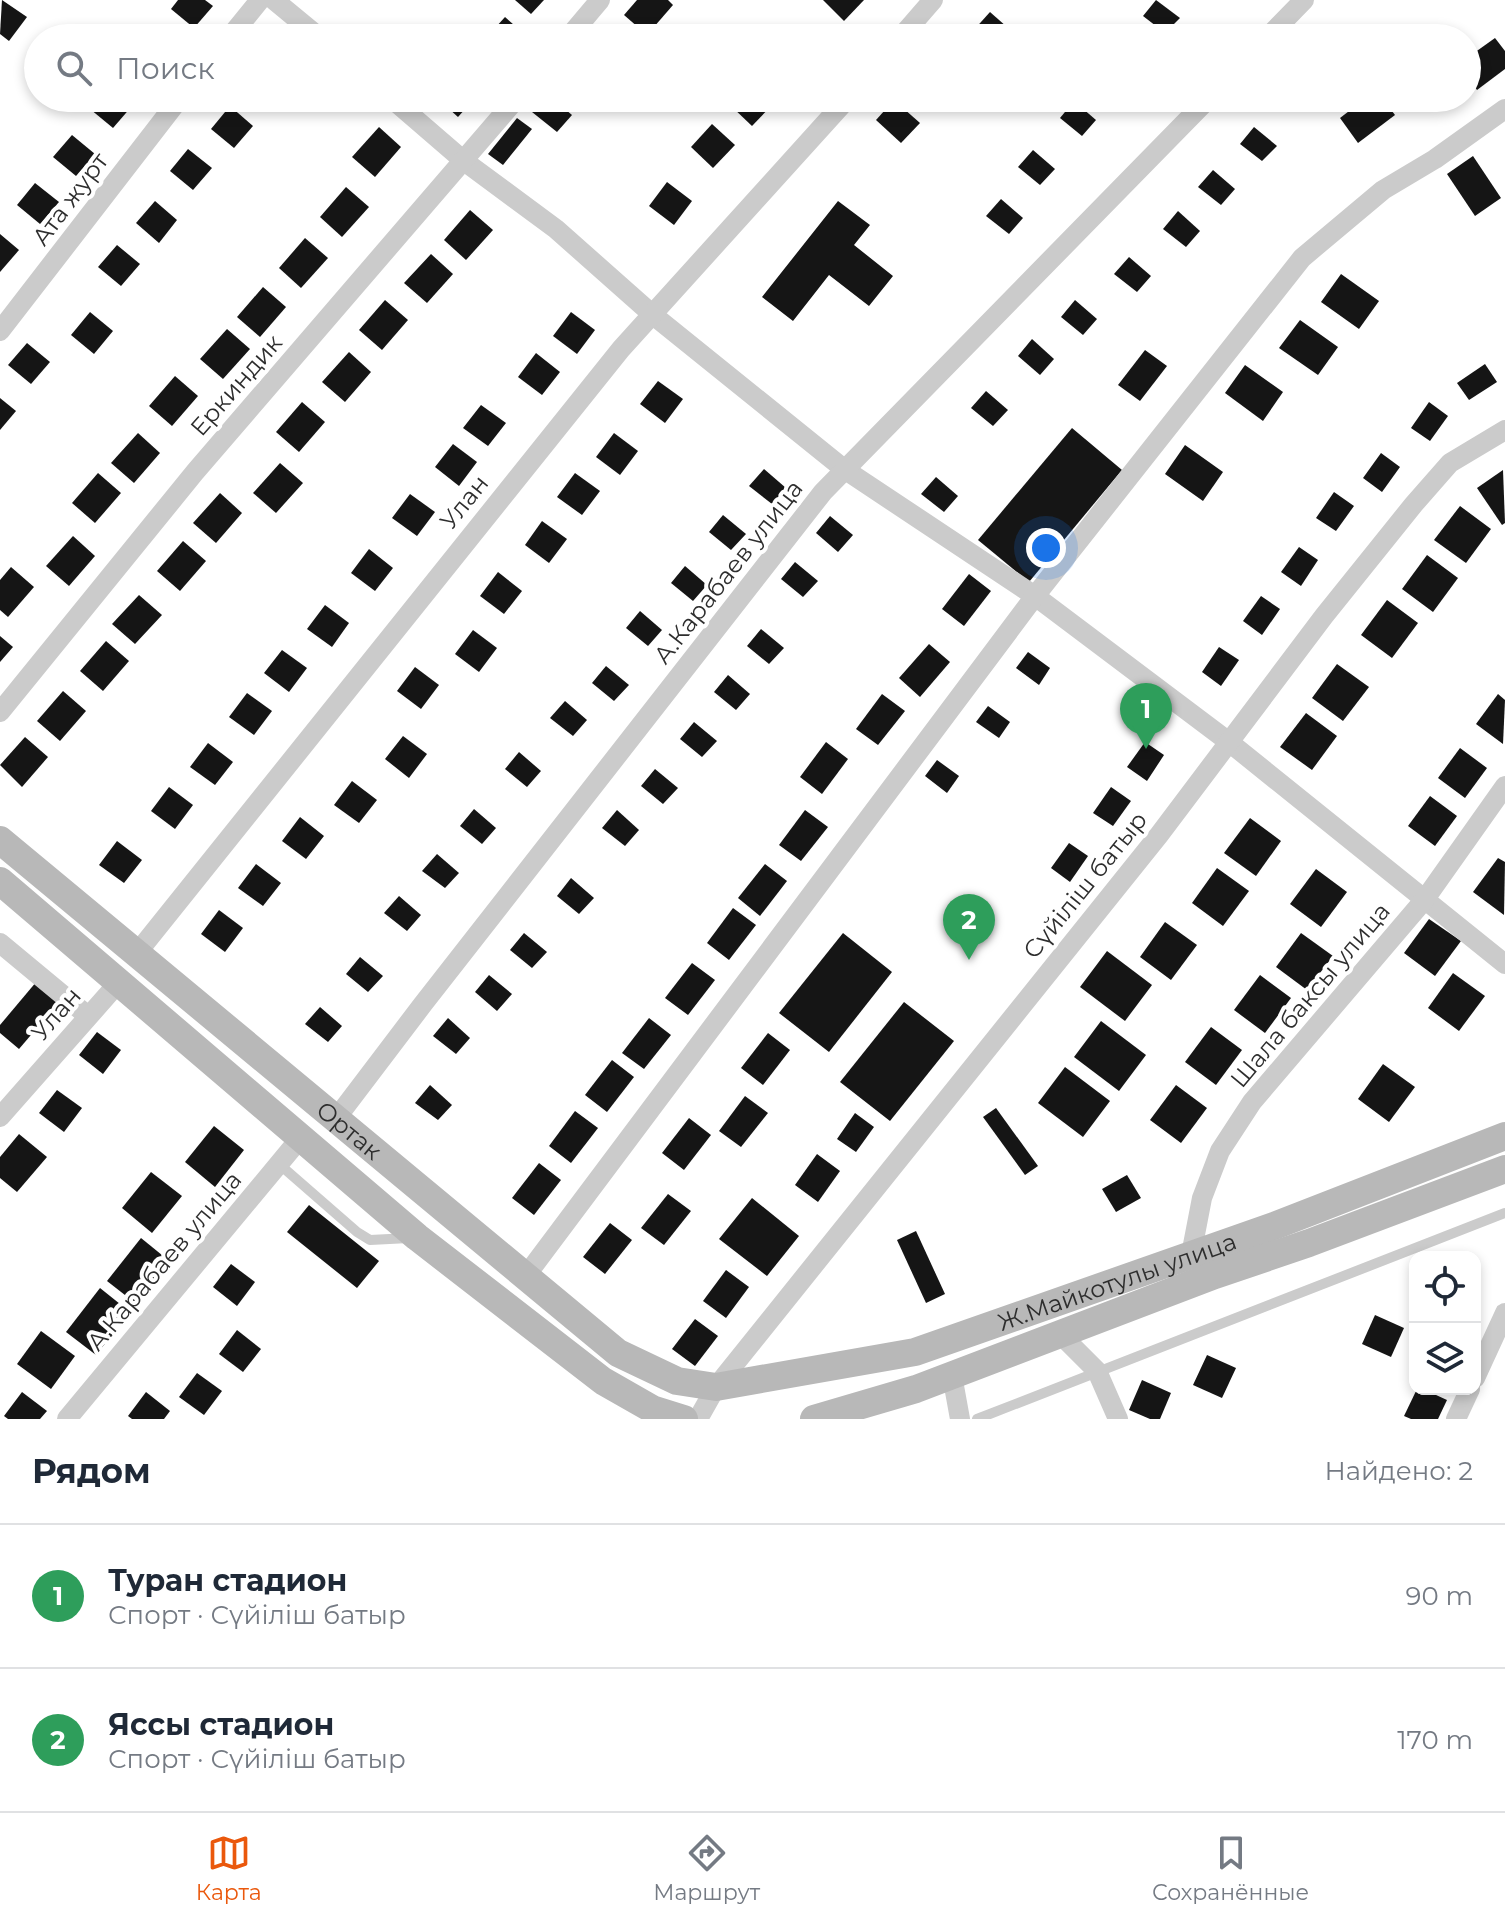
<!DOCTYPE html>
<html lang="ru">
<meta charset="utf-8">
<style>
:root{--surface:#fff;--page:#f6f6f7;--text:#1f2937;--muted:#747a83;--line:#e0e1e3;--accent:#ea580c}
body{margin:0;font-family:Montserrat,sans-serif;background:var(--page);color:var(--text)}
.controls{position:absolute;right:24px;bottom:24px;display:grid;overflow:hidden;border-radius:16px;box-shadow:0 4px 12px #0003}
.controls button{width:72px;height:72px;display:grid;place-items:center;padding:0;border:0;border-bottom:2px solid var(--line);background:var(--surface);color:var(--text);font:40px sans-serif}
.you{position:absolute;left:1046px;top:548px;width:28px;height:28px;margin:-20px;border:6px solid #fff;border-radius:50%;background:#1a73e8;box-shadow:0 0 0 12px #1a73e833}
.badge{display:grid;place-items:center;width:52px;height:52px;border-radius:50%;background:var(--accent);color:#fff;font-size:26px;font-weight:700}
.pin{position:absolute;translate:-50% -66px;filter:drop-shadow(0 2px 4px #0008)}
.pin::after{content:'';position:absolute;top:42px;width:28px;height:24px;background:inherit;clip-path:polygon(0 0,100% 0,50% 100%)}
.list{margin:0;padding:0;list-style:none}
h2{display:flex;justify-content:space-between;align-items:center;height:104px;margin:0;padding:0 32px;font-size:34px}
h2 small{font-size:26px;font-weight:400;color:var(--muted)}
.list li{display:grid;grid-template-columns:52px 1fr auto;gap:24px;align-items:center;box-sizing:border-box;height:144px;padding:0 32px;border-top:2px solid var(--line)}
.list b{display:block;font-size:30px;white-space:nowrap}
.list p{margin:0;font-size:26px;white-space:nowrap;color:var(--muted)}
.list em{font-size:26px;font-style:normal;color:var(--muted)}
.icon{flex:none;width:44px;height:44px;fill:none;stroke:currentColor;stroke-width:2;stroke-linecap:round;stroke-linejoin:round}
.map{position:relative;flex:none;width:1505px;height:1419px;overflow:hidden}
.search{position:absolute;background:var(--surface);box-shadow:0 4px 12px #0003;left:24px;right:24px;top:24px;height:88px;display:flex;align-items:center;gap:20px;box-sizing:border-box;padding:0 28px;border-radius:44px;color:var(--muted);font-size:30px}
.sheet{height:392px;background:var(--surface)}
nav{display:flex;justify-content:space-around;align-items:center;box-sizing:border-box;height:112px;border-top:2px solid var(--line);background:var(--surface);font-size:22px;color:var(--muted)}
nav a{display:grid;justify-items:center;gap:4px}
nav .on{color:var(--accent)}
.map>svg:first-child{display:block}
.building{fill:#151515}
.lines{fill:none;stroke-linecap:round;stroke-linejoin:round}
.lane{stroke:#cbcbcb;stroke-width:10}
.street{stroke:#cbcbcb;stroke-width:20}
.secondary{stroke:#b8b8b8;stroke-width:28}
.labels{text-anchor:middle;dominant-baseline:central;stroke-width:8;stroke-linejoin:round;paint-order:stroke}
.street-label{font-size:24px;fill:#2e2e2e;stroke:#fff}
</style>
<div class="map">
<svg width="1505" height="1419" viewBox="0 0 1505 1419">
<rect width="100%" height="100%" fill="#fff"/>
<g class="building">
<polygon points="2,0 27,17 9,41 0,34"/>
<polygon points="178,0 205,0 213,6 194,28 171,9"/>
<polygon points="515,0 544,0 531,14"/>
<polygon points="637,0 668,0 673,5 647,35 624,15"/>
<polygon points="823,0 864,0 844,21"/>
<polygon points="1156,0 1180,18 1165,33 1143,16"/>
<polygon points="990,12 1016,35 1013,38 978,38 972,32"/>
<polygon points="505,17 529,38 486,38"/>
<polygon points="1347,24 1364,38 1335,38"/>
<polygon points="1495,38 1505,51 1505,69 1477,90 1467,77 1467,58"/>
<polygon points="99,98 122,98 132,106 113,128 90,109"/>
<polygon points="437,98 475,98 458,117"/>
<polygon points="544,98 552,98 572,115 557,132 532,112"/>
<polygon points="736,98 768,98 774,103 752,126 730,105"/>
<polygon points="1366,98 1382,98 1395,115 1358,143 1340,118"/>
<polygon points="894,100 920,123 901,143 876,120"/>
<polygon points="1074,101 1096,120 1082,136 1060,118"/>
<polygon points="230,106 253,126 234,148 211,129"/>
<polygon points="517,118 532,129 503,165 488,154"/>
<polygon points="712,124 735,145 713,168 691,147"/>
<polygon points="379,127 401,147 375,177 352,157"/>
<polygon points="1254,127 1277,146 1262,161 1240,144"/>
<polygon points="72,135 95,154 76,176 53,157"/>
<polygon points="188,149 212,168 193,190 170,171"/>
<polygon points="1033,150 1055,169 1040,185 1018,167"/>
<polygon points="1473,156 1501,198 1475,216 1447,174"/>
<polygon points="1213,170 1235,189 1221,205 1198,187"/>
<polygon points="667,182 692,201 674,225 649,206"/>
<polygon points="35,183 59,202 40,224 17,205"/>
<polygon points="346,187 369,207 342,237 320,217"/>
<polygon points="1001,199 1023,218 1009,234 986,216"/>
<polygon points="155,201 177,220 159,243 136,223"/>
<polygon points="838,201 870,225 854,245 893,276 869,306 829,275 793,321 762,297"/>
<polygon points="470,210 493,230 466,260 444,240"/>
<polygon points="1178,211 1200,231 1186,247 1163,229"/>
<polygon points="0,234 19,250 0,272"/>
<polygon points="305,238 328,258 301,288 279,268"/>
<polygon points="117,245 140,264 121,286 98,267"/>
<polygon points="431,254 453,274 427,303 404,283"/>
<polygon points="1129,257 1151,276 1137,292 1114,274"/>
<polygon points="1341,274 1379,301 1359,329 1321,302"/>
<polygon points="263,287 286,307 260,337 237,317"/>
<polygon points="385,300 408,320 382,350 359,330"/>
<polygon points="1075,300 1097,319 1083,335 1061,317"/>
<polygon points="90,312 113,331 94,354 71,335"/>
<polygon points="571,312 595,330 577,354 553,336"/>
<polygon points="1300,320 1338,347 1318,375 1279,348"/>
<polygon points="227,329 250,349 223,379 200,359"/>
<polygon points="1032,339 1054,359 1040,375 1018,356"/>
<polygon points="27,343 50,362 31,384 8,365"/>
<polygon points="1145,350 1167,366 1140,401 1118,385"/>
<polygon points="349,352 371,372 345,402 322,382"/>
<polygon points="536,353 560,372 542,395 518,377"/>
<polygon points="1485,364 1497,382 1469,400 1457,383"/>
<polygon points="1245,365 1283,392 1263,421 1225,393"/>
<polygon points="175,376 198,396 172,426 149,406"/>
<polygon points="658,381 683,399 665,423 640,404"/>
<polygon points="986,391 1008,410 993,426 971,408"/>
<polygon points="0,398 16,411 0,430"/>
<polygon points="302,402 325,422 299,452 276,432"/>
<polygon points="1429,402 1448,416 1430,441 1411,428"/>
<polygon points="481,405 506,423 488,446 463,428"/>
<polygon points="1072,428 1122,470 1029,582 978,540"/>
<polygon points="138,433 160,453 134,483 111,463"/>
<polygon points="614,433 638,451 620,475 596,457"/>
<polygon points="453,444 477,462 459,486 435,467"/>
<polygon points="1185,445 1223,472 1203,501 1165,474"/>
<polygon points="1381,453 1400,467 1382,492 1363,478"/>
<polygon points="280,463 303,483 276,513 253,493"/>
<polygon points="764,469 786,488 772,504 749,486"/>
<polygon points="1503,470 1505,523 1502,525 1477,488"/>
<polygon points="98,473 121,493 95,523 72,503"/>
<polygon points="575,473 600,491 582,515 557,497"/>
<polygon points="936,477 958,496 944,512 921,494"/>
<polygon points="1334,492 1354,506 1336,531 1316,518"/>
<polygon points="220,493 242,513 216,543 193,523"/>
<polygon points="410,494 435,512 417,536 392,518"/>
<polygon points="1460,506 1491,529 1466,563 1434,540"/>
<polygon points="723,515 746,534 731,550 709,532"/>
<polygon points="830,516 853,535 838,552 816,533"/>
<polygon points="542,521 567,539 549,563 525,545"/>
<polygon points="73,536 95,556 69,586 46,566"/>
<polygon points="183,541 206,561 180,591 157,571"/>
<polygon points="1299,547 1318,560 1301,586 1281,572"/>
<polygon points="369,549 393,568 375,591 351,573"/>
<polygon points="1427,555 1458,578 1433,612 1402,589"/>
<polygon points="795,562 818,581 803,597 781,579"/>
<polygon points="685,566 707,585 693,601 671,583"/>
<polygon points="11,567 34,587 8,617 0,610 0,580"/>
<polygon points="498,572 522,591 504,614 480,596"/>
<polygon points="969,574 991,591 964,626 942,609"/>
<polygon points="139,595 162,615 135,644 112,624"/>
<polygon points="1261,596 1280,609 1262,635 1243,621"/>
<polygon points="1387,600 1418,623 1392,658 1361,635"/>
<polygon points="325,605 349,623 332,647 307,629"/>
<polygon points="640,611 662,630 648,646 626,628"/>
<polygon points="761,629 784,648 769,664 747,646"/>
<polygon points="473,630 497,648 479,672 455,654"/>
<polygon points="0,636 13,647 0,662"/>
<polygon points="106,641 129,661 103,691 80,671"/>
<polygon points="929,644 950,662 920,697 899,678"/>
<polygon points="1219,647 1239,660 1221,686 1202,672"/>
<polygon points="282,650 307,668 289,692 264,673"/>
<polygon points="1028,652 1050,668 1039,685 1016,668"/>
<polygon points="1337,664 1369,687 1343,721 1312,698"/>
<polygon points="606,666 629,685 614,701 592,683"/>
<polygon points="415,667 439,685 421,709 397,691"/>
<polygon points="728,675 750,694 736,710 714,692"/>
<polygon points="63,691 86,711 60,741 37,721"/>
<polygon points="247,693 272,711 254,735 229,717"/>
<polygon points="882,694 905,711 878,745 856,729"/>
<polygon points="1498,694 1505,700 1503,744 1476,724"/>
<polygon points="565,701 587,720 573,736 550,718"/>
<polygon points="988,706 1010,722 999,738 976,722"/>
<polygon points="1306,713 1337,736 1312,770 1280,747"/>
<polygon points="694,722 717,741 702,757 680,739"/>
<polygon points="403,736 427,754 409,778 385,759"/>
<polygon points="25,737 48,757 22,787 0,765"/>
<polygon points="826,742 848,759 822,794 800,777"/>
<polygon points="1145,742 1164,755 1147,781 1127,767"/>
<polygon points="208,743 233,762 215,785 190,767"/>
<polygon points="1460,748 1487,768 1465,798 1438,778"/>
<polygon points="519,752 541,771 527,787 505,769"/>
<polygon points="937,760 959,776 947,793 925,776"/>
<polygon points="655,769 678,788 663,804 641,786"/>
<polygon points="352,781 377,800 359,823 334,805"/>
<polygon points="169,787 193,805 175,829 151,811"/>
<polygon points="1111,787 1131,801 1113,826 1093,813"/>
<polygon points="1430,796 1457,816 1435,846 1408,826"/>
<polygon points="474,809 496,828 482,844 460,826"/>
<polygon points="617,810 639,830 625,846 602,828"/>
<polygon points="805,810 828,827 801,861 779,845"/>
<polygon points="300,817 324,836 306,859 282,841"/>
<polygon points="1250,818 1281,841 1256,876 1224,853"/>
<polygon points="117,841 142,860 124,883 99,865"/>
<polygon points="1069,843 1088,856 1070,882 1051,868"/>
<polygon points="437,854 459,873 445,888 422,871"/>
<polygon points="1498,858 1505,862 1504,915 1473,892"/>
<polygon points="256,864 281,883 263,906 238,888"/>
<polygon points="765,864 787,881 760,916 738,898"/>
<polygon points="1217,868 1249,891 1223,926 1192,903"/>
<polygon points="1316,869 1347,892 1321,927 1290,904"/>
<polygon points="571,878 594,898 579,914 557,896"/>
<polygon points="399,896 421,915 407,931 384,913"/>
<polygon points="733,908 756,925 729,960 707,943"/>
<polygon points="219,910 243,928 225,952 201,934"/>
<polygon points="1429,919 1461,941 1435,976 1404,953"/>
<polygon points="1165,922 1197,945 1171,980 1140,957"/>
<polygon points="524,933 547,952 532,968 510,950"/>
<polygon points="843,933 892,972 829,1052 779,1013"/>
<polygon points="1301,933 1333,956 1307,990 1276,967"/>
<polygon points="1107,951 1152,985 1125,1021 1080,987"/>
<polygon points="360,957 383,976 368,992 346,974"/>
<polygon points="692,963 715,980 688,1015 665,998"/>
<polygon points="1453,973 1485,996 1459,1031 1428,1008"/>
<polygon points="489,975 512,994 497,1011 475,992"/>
<polygon points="1260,975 1291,998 1265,1033 1234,1010"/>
<polygon points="37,981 60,1001 19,1049 0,1033 0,1025"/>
<polygon points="904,1002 954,1041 890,1121 840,1082"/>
<polygon points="320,1007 342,1026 328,1042 305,1024"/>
<polygon points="448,1018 470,1038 456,1054 433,1036"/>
<polygon points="649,1018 671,1035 644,1069 622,1053"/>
<polygon points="1101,1021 1146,1055 1119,1091 1074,1057"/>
<polygon points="1211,1027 1242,1050 1216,1085 1185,1062"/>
<polygon points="97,1032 121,1050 103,1074 79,1055"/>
<polygon points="768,1033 790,1050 763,1085 741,1068"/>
<polygon points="612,1060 634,1077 607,1112 585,1095"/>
<polygon points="1383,1064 1415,1087 1389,1122 1358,1099"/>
<polygon points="1065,1067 1110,1101 1083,1137 1038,1103"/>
<polygon points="430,1085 452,1105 438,1120 415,1103"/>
<polygon points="1176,1085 1207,1108 1181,1143 1150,1120"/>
<polygon points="57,1090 82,1108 64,1132 39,1113"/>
<polygon points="745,1096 768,1113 741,1147 719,1131"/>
<polygon points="996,1108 1038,1166 1025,1175 983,1117"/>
<polygon points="575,1111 598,1128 571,1163 549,1146"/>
<polygon points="855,1113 874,1127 856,1152 837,1139"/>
<polygon points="689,1118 711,1135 684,1170 662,1153"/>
<polygon points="214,1126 244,1150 215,1187 185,1162"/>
<polygon points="19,1134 47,1157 17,1192 0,1178 0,1157"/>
<polygon points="817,1154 840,1171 818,1202 795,1185"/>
<polygon points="539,1163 561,1180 534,1215 512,1198"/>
<polygon points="151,1172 182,1196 152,1233 122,1208"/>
<polygon points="1127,1175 1141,1198 1116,1212 1102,1189"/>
<polygon points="668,1194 691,1211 664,1245 641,1228"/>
<polygon points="752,1198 799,1236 767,1276 719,1239"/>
<polygon points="309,1205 379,1261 357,1288 287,1232"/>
<polygon points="610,1223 632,1240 605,1274 583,1257"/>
<polygon points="916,1231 945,1294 926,1303 897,1240"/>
<polygon points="141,1238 173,1264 139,1306 107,1281"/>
<polygon points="231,1264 255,1282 237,1306 213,1287"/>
<polygon points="726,1270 749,1287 726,1318 703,1301"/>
<polygon points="100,1288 130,1312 96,1355 66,1332"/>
<polygon points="1375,1315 1404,1328 1391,1357 1362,1344"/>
<polygon points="695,1319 718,1336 695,1366 672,1349"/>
<polygon points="237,1330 261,1349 243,1372 219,1354"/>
<polygon points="41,1331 75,1356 51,1389 17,1364"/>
<polygon points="1207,1355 1236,1368 1222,1398 1193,1385"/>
<polygon points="197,1373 222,1391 204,1415 179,1397"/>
<polygon points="1142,1380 1171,1393 1160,1419 1150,1419 1129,1410"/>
<polygon points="1417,1389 1423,1389 1447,1400 1438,1419 1411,1419 1404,1416"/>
<polygon points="22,1392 47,1411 40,1419 8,1419 4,1416"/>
<polygon points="146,1392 170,1411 164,1419 132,1419 128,1416"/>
</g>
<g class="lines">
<g class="lane">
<polyline points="279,1164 357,1232 370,1240 409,1238"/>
<polyline points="977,1419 1505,1213"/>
</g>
<g class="street">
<polyline points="274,0 320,38"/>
<polyline points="229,38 260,0"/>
<polyline points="568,38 600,0"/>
<polyline points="900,38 933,0"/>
<polyline points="1267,38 1304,0"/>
<polyline points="391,98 464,161 556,229 653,315 844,469 1035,596 1229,742 1505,964"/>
<polyline points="0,331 180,98"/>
<polyline points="0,712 195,472 517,98"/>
<polyline points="0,943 88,1016"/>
<polyline points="137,953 621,349 848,98"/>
<polyline points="0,1117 119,982"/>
<polyline points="335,1120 423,1004 823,492 1209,98"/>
<polyline points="1191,1255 1202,1198 1220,1151 1252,1102 1425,899 1505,786"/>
<polyline points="525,1277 1035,596 1302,258 1383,190 1435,159 1505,109"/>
<polyline points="1060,1334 1097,1371 1118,1419"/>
<polyline points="952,1375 960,1419"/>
<polyline points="1475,1378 1505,1313"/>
<polyline points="67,1419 302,1136"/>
<polyline points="698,1419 716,1387 1159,835 1324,616 1414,504 1450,463 1505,430"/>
<polyline points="1456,1419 1470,1389"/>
</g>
<g class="secondary">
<path id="s1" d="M0 840 618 1353 677 1381 716 1387 915 1352 1274 1226 1505 1136"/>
<polyline points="0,881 417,1237 603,1381 652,1409 684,1419"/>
<polyline points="814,1419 916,1389 1215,1275 1309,1243 1505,1169"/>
</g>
</g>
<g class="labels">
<g class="street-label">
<text transform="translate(70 199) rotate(-53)">Ата журт</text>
<text transform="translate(236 385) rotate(-49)">Еркиндик</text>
<text transform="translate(464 502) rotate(-51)">Улан</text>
<text transform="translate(728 572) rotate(-52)">А.Карабаев улица</text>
<text transform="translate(1085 885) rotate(-51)">Сүйіліш батыр</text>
<text transform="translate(1310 995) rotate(-50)">Шала баксы улица</text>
<text transform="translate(56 1014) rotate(-49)">Улан</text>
<text stroke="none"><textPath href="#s1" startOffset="454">Ортак</textPath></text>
<text transform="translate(164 1261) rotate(-50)">А.Карабаев улица</text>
<text stroke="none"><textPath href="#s1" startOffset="1324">Ж.Майкотулы улица</textPath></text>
</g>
</g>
</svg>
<div class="controls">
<button><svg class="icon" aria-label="locate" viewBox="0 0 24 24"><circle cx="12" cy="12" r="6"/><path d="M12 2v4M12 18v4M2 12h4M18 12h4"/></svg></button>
<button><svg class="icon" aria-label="layers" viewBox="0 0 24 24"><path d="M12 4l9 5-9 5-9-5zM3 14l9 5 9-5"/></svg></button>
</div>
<div class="you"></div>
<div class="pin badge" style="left:1146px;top:749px;background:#2e9e5b">1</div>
<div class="pin badge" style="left:969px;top:960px;background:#2e9e5b">2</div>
<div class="search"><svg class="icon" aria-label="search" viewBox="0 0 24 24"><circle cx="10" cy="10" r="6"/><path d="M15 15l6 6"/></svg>Поиск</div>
</div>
<section class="sheet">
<h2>Рядом<small>Найдено: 2</small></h2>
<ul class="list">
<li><span class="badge" style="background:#2e9e5b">1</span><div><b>Туран стадион</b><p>Спорт · Сүйіліш батыр</p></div><em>90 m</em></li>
<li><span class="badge" style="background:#2e9e5b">2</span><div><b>Яссы стадион</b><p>Спорт · Сүйіліш батыр</p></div><em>170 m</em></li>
</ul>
</section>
<nav>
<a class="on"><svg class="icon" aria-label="map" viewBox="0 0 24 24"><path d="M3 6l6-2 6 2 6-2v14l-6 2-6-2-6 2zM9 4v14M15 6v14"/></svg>Карта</a>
<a><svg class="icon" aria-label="directions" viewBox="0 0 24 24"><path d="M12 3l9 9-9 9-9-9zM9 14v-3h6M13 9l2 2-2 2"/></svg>Маршрут</a>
<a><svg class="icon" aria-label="saved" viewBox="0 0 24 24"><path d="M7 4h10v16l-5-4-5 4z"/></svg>Сохранённые</a>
</nav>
